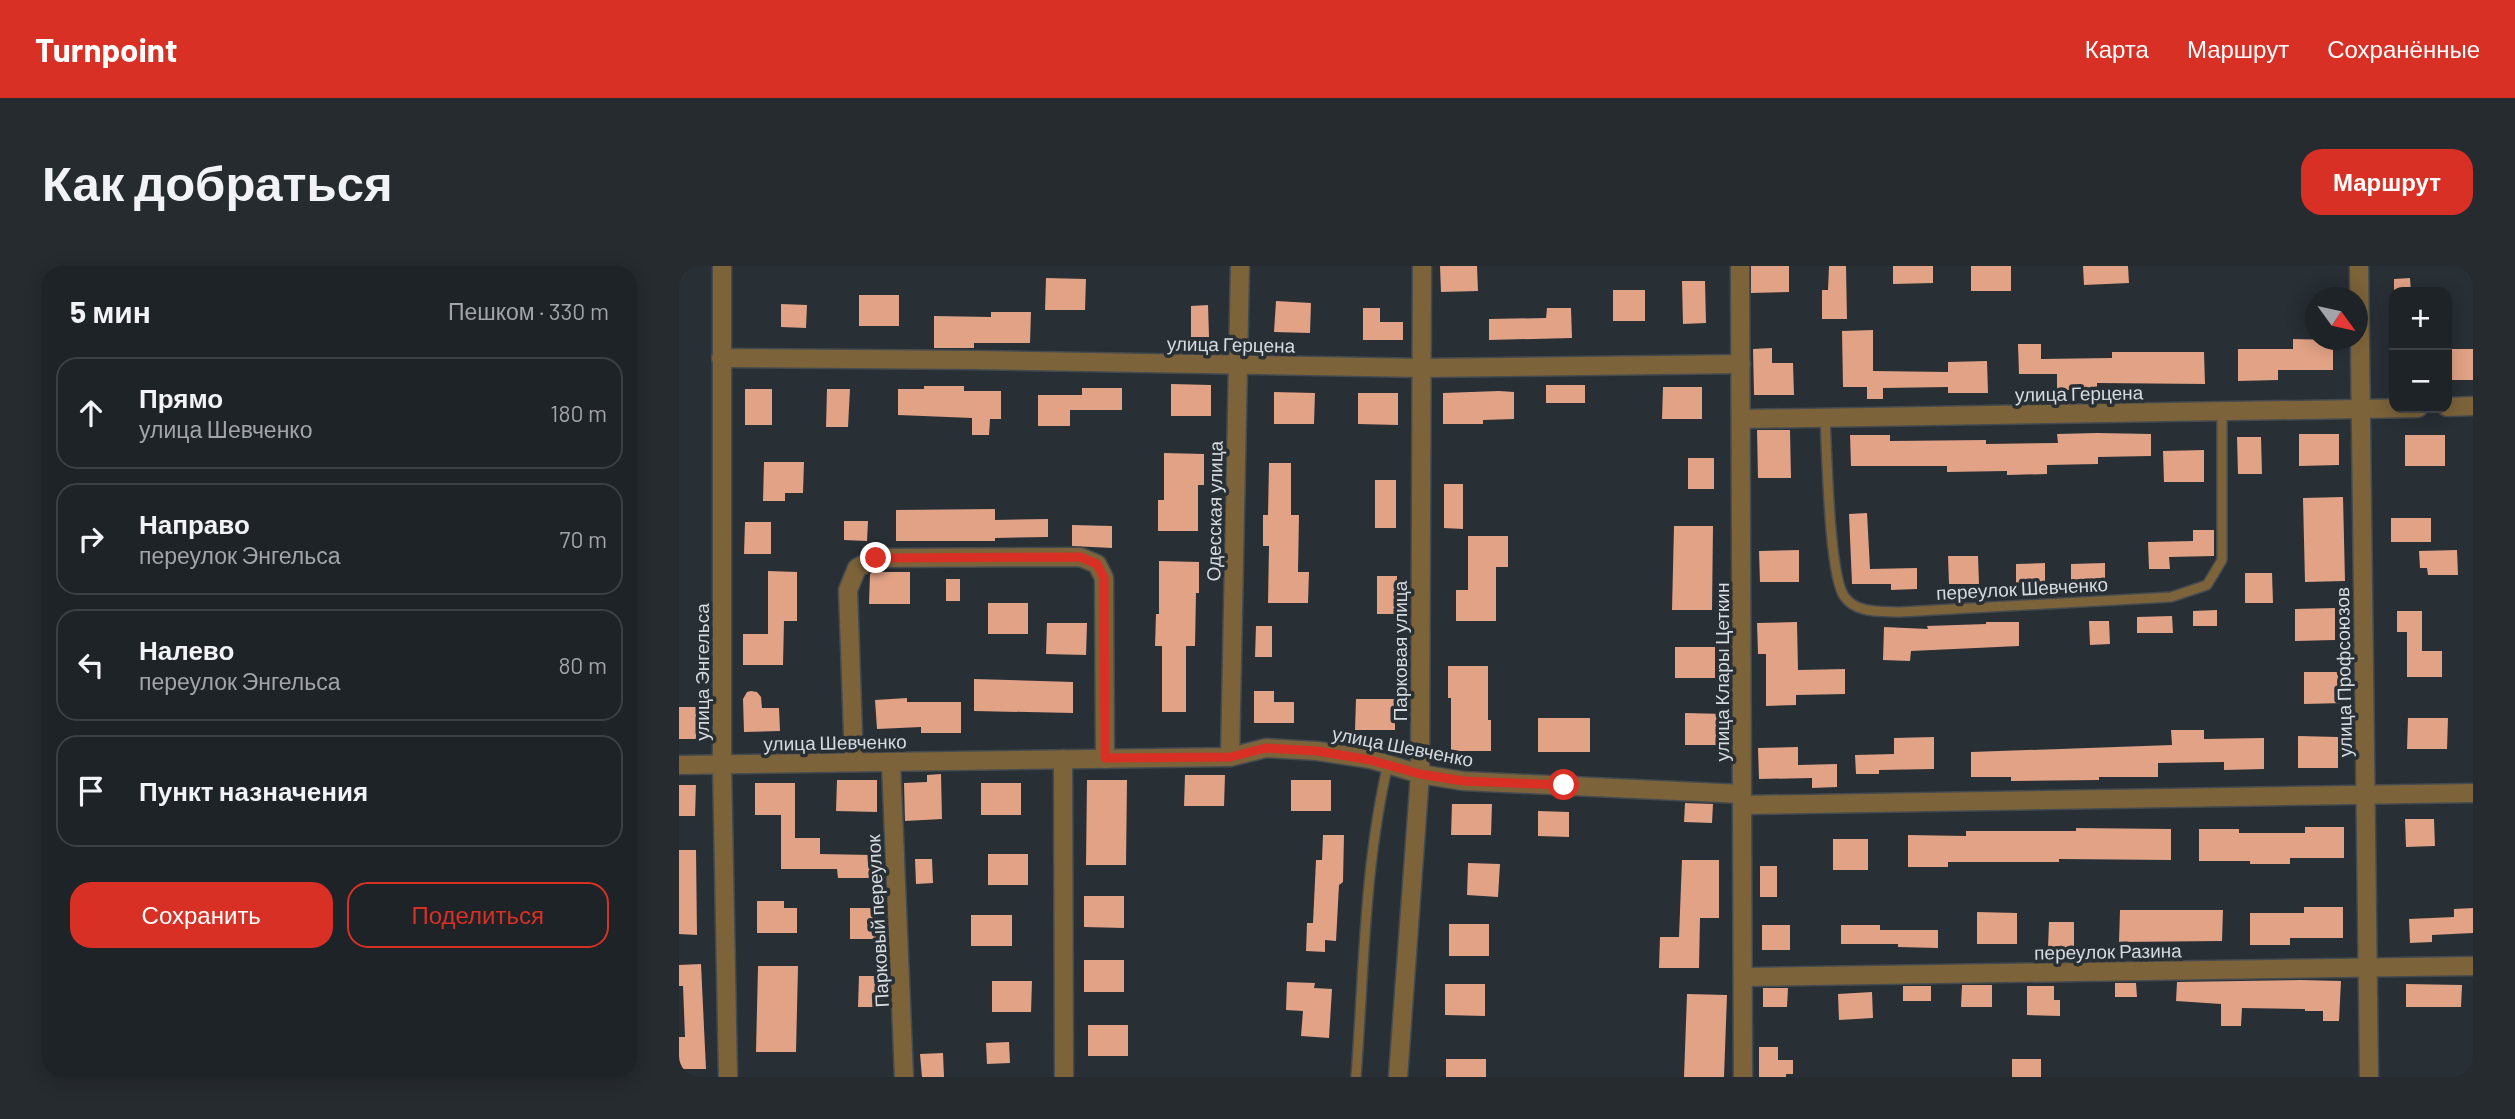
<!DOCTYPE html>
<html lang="ru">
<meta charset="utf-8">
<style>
:root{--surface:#1e2328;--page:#262b30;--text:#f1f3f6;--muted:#a1a4a8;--line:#3c4045;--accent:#d93025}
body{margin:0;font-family:Barlow,sans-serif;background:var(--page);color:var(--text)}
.controls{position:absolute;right:21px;top:21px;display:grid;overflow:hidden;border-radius:14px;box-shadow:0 4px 18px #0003}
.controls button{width:63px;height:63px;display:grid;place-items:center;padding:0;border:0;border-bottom:2px solid var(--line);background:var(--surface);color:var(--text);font:35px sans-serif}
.compass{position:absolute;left:1626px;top:21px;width:63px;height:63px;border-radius:50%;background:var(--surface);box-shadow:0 4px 18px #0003;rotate:123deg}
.stop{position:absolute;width:21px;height:21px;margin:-16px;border:5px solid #d93025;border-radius:50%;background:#fff}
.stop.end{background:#d93025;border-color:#fff;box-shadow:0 2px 7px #0008}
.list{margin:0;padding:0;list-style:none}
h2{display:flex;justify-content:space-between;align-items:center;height:91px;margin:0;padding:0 28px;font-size:30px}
h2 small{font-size:23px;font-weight:400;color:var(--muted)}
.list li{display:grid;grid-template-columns:46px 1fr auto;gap:21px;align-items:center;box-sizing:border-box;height:112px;margin:0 14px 14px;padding:0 14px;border:2px solid var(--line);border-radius:21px}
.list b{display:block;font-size:26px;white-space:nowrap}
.list p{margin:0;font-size:23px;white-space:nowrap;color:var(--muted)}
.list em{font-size:23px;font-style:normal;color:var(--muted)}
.actions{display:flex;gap:14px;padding:21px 28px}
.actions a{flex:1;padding:16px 0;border:2px solid var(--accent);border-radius:21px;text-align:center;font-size:24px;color:var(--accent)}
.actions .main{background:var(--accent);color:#fff}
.icon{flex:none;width:38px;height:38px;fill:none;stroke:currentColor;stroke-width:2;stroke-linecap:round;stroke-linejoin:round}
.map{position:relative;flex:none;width:1794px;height:811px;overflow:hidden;border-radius:21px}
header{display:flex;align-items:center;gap:42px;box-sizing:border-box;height:98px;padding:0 35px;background:var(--accent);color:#fff}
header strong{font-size:33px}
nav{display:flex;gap:38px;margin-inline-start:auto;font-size:24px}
.intro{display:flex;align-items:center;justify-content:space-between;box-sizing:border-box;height:168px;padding:0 42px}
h1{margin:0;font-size:49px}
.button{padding:18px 32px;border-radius:21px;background:var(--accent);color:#fff;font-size:24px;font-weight:700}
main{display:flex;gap:42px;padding:0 42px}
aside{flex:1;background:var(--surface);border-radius:21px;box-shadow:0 4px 18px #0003}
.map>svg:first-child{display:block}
.building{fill:#e1a286}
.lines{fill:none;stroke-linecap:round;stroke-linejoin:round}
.service-casing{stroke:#444b50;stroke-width:12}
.minor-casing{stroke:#444b50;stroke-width:21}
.tertiary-casing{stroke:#444b50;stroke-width:21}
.service{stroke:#7c633a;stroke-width:9}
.minor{stroke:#7c633a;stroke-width:18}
.tertiary{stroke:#7c633a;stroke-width:18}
.route{stroke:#d93025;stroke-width:9}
.labels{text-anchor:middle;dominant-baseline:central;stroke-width:7;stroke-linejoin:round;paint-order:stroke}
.street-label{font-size:19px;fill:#d6dbdf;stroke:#282f35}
</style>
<header>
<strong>Turnpoint</strong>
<nav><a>Карта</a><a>Маршрут</a><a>Сохранённые</a></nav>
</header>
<div class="intro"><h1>Как добраться</h1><a class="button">Маршрут</a></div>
<main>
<aside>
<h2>5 мин<small>Пешком · 330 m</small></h2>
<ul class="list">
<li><svg class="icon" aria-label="ahead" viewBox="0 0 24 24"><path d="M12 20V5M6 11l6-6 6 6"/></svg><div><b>Прямо</b><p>улица Шевченко</p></div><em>180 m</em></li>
<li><svg class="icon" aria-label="right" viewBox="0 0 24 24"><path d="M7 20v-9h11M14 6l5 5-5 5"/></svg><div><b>Направо</b><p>переулок Энгельса</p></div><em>70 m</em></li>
<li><svg class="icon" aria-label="left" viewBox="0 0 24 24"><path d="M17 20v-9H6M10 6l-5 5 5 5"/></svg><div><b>Налево</b><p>переулок Энгельса</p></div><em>80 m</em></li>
<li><svg class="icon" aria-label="arrive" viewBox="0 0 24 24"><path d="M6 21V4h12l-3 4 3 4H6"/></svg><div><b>Пункт назначения</b></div></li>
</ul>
<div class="actions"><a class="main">Сохранить</a><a>Поделиться</a></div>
</aside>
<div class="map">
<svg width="1794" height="811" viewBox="0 0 1794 811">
<rect width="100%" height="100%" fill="#282f35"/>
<g class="building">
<polygon points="761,0 798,0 799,25 762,26"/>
<polygon points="1072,0 1110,0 1110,26 1072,27"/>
<polygon points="1150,0 1167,0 1168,53 1143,53 1143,24 1149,24"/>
<polygon points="1214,0 1254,0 1254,17 1214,18"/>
<rect x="1292" y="0" width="40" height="25"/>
<polygon points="1404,0 1449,0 1450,17 1405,19"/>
<polygon points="367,12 407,13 406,44 366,44"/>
<polygon points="1731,12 1732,26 1715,26 1715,13"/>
<polygon points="1003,15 1026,15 1027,57 1004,58"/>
<rect x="934" y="24" width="32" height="31"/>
<rect x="180" y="29" width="40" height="31"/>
<polygon points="597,35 632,37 631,67 595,66"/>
<polygon points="102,38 128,39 127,62 102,61"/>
<polygon points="529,39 530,71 512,71 512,40"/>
<polygon points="684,42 701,42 701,56 724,56 724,74 684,74"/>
<polygon points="868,42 892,42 893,72 810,74 810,53 867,52"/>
<polygon points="312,46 352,46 351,77 295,77 295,82 255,82 255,50 312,51"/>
<polygon points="1194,64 1194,105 1269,106 1269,96 1308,95 1309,127 1269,127 1269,121 1204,122 1204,133 1188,133 1188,121 1164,121 1163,65"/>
<polygon points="1614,73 1654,74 1654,104 1599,104 1599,114 1559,115 1559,83 1614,83"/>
<polygon points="1339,78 1362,78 1362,93 1433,92 1433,86 1525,86 1526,118 1418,117 1418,124 1378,124 1378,108 1340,108"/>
<polygon points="1093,82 1093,97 1114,97 1115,129 1075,129 1074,83"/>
<rect x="1768" y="83" width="26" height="31"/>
<polygon points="492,118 532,119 532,150 492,150"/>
<rect x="867" y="119" width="39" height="18"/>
<polygon points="245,120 285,120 285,125 322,125 322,153 311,153 310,169 293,169 293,152 219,149 219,123 245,123"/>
<polygon points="984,121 1023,121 1023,153 983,153"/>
<polygon points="403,122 443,122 443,144 391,144 391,160 359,160 359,129 403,129"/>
<rect x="66" y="123" width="27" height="36"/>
<polygon points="148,123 171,123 169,161 147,161"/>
<polygon points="820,125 835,126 835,153 804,154 804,158 764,158 764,127"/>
<polygon points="595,126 636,127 635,158 595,158"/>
<polygon points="679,127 719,127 719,159 679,158"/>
<polygon points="1078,164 1111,164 1112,212 1079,212"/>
<polygon points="1418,167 1472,168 1472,190 1419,191 1419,198 1368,199 1368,208 1328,209 1328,205 1268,206 1268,200 1172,200 1171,169 1211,169 1211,175 1307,174 1307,178 1379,177 1378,168"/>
<polygon points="1620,168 1660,168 1660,199 1620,200"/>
<rect x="1726" y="169" width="40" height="31"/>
<polygon points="1558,171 1582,171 1583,208 1559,208"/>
<polygon points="1525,184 1525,216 1485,216 1484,185"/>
<polygon points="485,187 525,188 525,219 519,219 519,265 479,265 479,234 485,234"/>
<rect x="1009" y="192" width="26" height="31"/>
<polygon points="85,196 125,196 124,227 106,227 106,235 84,235"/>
<polygon points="590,197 612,197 612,249 620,249 619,306 630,306 629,337 589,337 590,280 584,280 584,249 589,249"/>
<rect x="696" y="214" width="21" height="48"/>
<polygon points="765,218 784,218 784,263 765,262"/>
<polygon points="1664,231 1666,315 1626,316 1624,232"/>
<polygon points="316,243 316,254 369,253 369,271 316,272 316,275 217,275 217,244"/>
<polygon points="1188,247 1191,303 1238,302 1238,323 1212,324 1212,318 1173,318 1170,248"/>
<rect x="1712" y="252" width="40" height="24"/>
<polygon points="165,255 189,255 188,275 165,274"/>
<polygon points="66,256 92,256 92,288 65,288"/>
<polygon points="393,259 433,260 433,282 393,280"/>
<polygon points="995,260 1034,260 1033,344 993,344"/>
<polygon points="1514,264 1535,264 1535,290 1490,291 1491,303 1470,303 1469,276 1514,275"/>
<polygon points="789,270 829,270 829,301 817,301 817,355 777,355 777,324 789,324"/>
<polygon points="1120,284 1120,316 1081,316 1080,285"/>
<polygon points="1778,284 1779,309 1749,309 1748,302 1741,302 1740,285"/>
<polygon points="1269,290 1299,290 1300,318 1270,318"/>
<polygon points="480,295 520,296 520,327 517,327 516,380 507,380 507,446 483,446 483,380 476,380 477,348 480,348"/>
<polygon points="1366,297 1366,318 1337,319 1337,298"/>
<polygon points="1426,297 1426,313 1392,314 1392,298"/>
<polygon points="89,305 118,306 118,355 105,355 104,399 64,399 64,368 89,368"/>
<polygon points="194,306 231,306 231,338 190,338 191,308"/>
<polygon points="1566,307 1593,307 1594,337 1566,337"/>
<rect x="698" y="310" width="20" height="38"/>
<rect x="267" y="313" width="14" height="22"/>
<rect x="309" y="337" width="40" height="31"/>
<polygon points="1656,342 1656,374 1616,375 1616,343"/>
<polygon points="1538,344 1538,360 1514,360 1514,345"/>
<polygon points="1718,345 1743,345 1743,385 1763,385 1763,411 1728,411 1728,366 1718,366"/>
<polygon points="1493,350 1494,367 1458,367 1458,351"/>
<polygon points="1410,355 1430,355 1431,378 1411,379"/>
<polygon points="1118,356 1119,404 1166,403 1166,428 1117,429 1117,439 1087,440 1087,388 1079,388 1078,357"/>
<polygon points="1307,356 1340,356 1340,380 1232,385 1231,395 1204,394 1205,361 1249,363 1248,360 1307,358"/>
<polygon points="368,357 408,357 407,389 367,388"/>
<polygon points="577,360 593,360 593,391 576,391"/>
<rect x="996" y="381" width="40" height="31"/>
<polygon points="769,400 809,400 809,454 812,454 812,485 772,485 772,432 769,432"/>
<polygon points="1625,406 1664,406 1665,437 1625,438"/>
<polygon points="295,413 394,416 394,447 295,445"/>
<polygon points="72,425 78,426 82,431 83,442 100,442 101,465 65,466 64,433 68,426"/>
<polygon points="575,425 595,425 595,436 615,436 615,457 575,457"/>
<polygon points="228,432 228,436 282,436 282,467 242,467 242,461 198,463 196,434"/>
<polygon points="677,433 716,433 716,464 676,464"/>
<rect x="0" y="441" width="17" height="32"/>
<polygon points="1006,447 1046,448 1046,479 1006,479"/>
<rect x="859" y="452" width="52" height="34"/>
<polygon points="1729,452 1769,452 1768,483 1728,483"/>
<polygon points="1492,464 1525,464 1525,473 1585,472 1585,503 1545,504 1545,496 1479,497 1479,511 1420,511 1420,514 1332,515 1332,511 1292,511 1292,486 1493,479"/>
<polygon points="1619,470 1659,471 1659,502 1619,502"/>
<polygon points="1255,471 1255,503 1200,504 1200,508 1177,508 1176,489 1215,488 1215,472"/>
<polygon points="1119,481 1119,499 1158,498 1158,521 1133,522 1133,512 1080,513 1079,482"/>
<polygon points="262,508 263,553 226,555 225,517 248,516 248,509"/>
<polygon points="506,509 546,509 545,540 505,540"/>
<polygon points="158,514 198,514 198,546 157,545"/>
<polygon points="408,514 448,514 447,599 407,599"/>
<rect x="612" y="514" width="40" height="31"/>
<polygon points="76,517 116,517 116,572 141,572 141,588 193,589 194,612 159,612 158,603 102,603 102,549 76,549"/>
<rect x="302" y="517" width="40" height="32"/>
<polygon points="0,519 17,519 16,550 0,550"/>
<polygon points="1006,537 1034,538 1033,557 1005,556"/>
<polygon points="773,538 813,538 812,569 772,569"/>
<polygon points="859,545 890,546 890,571 859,570"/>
<polygon points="1726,553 1755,553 1756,580 1727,581"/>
<polygon points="1626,561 1665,561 1665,592 1611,592 1611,598 1571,598 1571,595 1520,595 1520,563 1560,563 1560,567 1626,567"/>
<polygon points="1397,562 1492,563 1492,594 1380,593 1380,596 1269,596 1269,601 1229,601 1229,569 1287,570 1287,565 1397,565"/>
<polygon points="644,569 665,569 664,616 660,619 657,675 646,674 646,686 627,685 628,657 634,657 637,594 643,594"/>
<rect x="1154" y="573" width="35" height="31"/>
<polygon points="0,584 17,584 18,669 0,668"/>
<rect x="309" y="588" width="40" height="31"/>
<polygon points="236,593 253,593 254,617 237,618"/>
<polygon points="1003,594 1040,594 1040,652 1021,652 1020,702 980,702 981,671 1000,671"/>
<polygon points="789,597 821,598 819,631 788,629"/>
<rect x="1081" y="600" width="17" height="31"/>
<polygon points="405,630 445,630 445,662 405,661"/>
<polygon points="78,635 105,635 105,642 118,642 118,667 78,667"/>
<polygon points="1625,641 1664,641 1664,672 1611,672 1611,679 1571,679 1571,647 1625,647"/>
<rect x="171" y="642" width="26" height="31"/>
<polygon points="1794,642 1794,667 1753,669 1753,676 1731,677 1730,653 1775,651 1775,643"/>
<polygon points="1441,644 1544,644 1543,675 1440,676"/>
<polygon points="1298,646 1338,647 1338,678 1298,678"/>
<rect x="292" y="649" width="41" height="31"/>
<polygon points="1370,656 1395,656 1395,682 1369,682"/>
<rect x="770" y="658" width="40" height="32"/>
<rect x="1083" y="659" width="28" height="25"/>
<polygon points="1162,659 1201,659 1201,664 1259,664 1259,682 1219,681 1219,678 1162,678"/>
<rect x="405" y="694" width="40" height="32"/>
<polygon points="22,698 27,803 0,803 0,771 6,771 4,720 0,720 0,699"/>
<polygon points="79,700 119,700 117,786 77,786"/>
<polygon points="180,710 205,710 205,741 179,741"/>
<polygon points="1622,714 1662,715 1660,755 1644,755 1644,745 1626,745 1626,743 1563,742 1562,760 1542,760 1542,738 1497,735 1498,716"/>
<polygon points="313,715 353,715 352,746 313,746"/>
<polygon points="608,716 636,717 635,722 653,723 650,772 622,770 624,745 607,744"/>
<polygon points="1436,717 1457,717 1458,731 1436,731"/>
<polygon points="766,718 806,718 806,750 766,749"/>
<polygon points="1727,718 1783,719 1782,741 1727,741"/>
<polygon points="1283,719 1313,719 1313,741 1282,741"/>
<rect x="1224" y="720" width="28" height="15"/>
<polygon points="1348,720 1375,720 1375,734 1381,734 1381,750 1348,749"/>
<polygon points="1084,722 1109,722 1108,741 1084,741"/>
<polygon points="1193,726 1194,752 1160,754 1159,728"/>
<polygon points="1008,728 1048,729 1045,811 1005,811"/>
<rect x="409" y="759" width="40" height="31"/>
<polygon points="330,776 331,797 308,798 307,777"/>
<polygon points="1080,781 1099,781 1099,794 1114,794 1114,808 1107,808 1107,811 1080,811"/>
<polygon points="264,787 265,811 243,811 241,788"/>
<rect x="767" y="793" width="40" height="18"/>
<rect x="1333" y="793" width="29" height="18"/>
</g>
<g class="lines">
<defs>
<g id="service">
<path d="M1146 153C1148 186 1150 308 1165 330 1177 348 1202 345 1221 346L1492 331 1528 319 1543 294V146"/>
<path d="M677 811C685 706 685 600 709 498"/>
</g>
<g id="minor">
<polyline points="43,0 43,498 49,811"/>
<polyline points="1061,0 1064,811"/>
<polyline points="42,92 296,94 742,102 1062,98"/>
<polyline points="1768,141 1794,140"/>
<polyline points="1062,153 1739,142"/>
<polyline points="551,491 561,0"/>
<polyline points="384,493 385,811"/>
<polyline points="175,496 169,324 178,302 197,292 401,291 418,298 425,312 426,493"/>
<polyline points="212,497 225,811"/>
<polyline points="0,499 551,491 587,482 638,485 691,493 741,508 784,515 1063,528"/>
<polyline points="1063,539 1794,527"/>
<polyline points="1064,711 1794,700"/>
<polyline points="719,811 741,508 743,0"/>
</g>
<polyline id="tertiary" points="1680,0 1690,811"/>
</defs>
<use href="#service" class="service-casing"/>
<use href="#minor" class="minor-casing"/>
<use href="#tertiary" class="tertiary-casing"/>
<use href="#service" class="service"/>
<use href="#minor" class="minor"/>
<use href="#tertiary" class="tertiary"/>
</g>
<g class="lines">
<polyline class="route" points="197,292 401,291 418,298 425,312 426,492 551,491 587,482 638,485 691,494 741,508 784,515 885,519"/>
</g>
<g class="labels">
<g class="street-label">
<text transform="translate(552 78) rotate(1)">улица Герцена</text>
<text transform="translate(1400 127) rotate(-1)">улица Герцена</text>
<text transform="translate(535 245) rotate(-89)">Одесская улица</text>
<text transform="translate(1343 322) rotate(-3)">переулок Шевченко</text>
<text transform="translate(720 385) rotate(-90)">Парковая улица</text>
<text transform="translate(22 406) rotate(-90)">улица Энгельса</text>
<text transform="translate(1042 406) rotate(-90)">улица Клары Цеткин</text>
<text transform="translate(1664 406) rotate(-91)">улица Профсоюзов</text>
<text transform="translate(156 476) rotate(-1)">улица Шевченко</text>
<text transform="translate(724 480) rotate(11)">улица Шевченко</text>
<text transform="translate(198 655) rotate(-93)">Парковый переулок</text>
<text transform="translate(1429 685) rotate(-1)">переулок Разина</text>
</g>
</g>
</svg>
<div class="controls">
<button>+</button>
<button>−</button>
</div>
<svg class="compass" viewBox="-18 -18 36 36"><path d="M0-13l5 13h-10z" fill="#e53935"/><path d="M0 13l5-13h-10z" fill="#a1a4a8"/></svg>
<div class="stop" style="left:885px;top:519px"></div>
<div class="stop end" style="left:197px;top:292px"></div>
</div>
</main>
